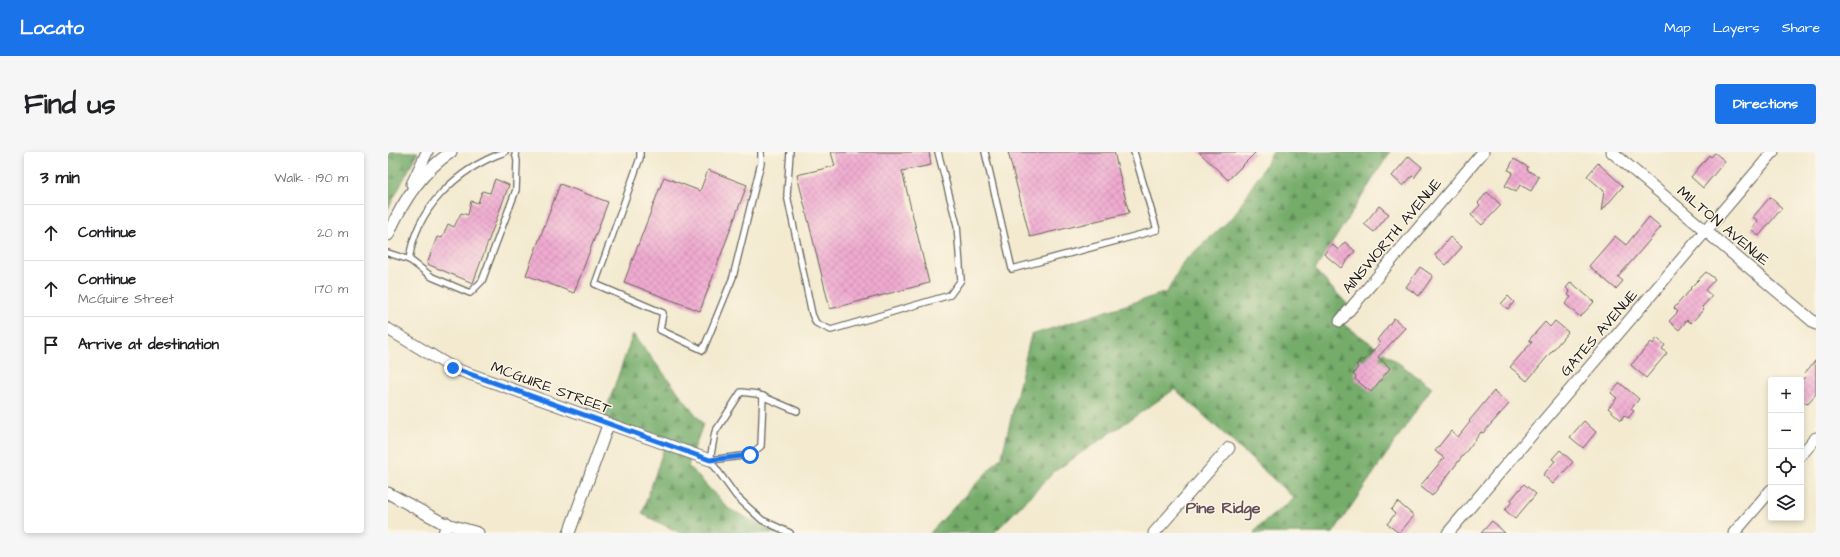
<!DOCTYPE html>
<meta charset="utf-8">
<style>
:root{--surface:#fff;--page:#f6f6f6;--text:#202124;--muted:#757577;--line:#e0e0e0;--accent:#1a73e8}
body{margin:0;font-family:"Architects Daughter",sans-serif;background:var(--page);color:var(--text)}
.controls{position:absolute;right:12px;bottom:12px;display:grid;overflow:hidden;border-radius:4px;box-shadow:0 2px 6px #0003}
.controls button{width:36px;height:36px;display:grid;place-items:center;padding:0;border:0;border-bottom:1px solid var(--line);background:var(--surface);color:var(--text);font:20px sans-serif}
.stop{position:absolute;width:12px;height:12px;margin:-9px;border:3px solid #1a73e8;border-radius:50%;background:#fff}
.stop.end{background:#1a73e8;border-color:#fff;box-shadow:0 1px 4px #0008}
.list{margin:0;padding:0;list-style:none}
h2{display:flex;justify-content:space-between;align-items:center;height:52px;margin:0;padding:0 16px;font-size:17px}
h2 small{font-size:13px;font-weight:400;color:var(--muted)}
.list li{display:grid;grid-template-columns:26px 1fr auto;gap:12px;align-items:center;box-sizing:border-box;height:56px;padding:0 16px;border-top:1px solid var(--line)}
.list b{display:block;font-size:15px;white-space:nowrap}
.list p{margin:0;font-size:13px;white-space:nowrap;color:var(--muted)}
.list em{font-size:13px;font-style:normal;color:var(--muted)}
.icon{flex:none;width:22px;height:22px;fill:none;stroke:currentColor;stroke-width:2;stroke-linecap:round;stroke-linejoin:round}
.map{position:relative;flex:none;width:1428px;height:381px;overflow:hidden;border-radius:4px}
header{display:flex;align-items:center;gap:24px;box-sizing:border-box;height:56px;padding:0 20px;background:var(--accent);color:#fff}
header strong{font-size:19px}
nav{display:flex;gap:22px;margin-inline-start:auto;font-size:14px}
.intro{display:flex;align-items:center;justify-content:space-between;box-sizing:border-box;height:96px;padding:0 24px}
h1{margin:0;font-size:28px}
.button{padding:10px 18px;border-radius:4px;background:var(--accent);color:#fff;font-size:14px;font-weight:700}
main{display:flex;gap:24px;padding:0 24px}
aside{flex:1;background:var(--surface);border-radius:4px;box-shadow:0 2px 6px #0003}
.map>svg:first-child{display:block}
.forest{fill:url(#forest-firs);stroke:#486444}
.building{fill:url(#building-cross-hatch)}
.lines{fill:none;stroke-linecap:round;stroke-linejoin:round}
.service-casing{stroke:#67645b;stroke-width:8}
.minor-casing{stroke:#67645b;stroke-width:13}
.service{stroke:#fff;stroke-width:5.5}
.minor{stroke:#fff;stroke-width:11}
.route{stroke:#1a73e8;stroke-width:5}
.labels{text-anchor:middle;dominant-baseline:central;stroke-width:3;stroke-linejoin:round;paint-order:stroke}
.street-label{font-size:15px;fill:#1c1c1c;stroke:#fcf5e5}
.neighbourhood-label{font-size:16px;font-weight:bold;fill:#664e5b;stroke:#fcf5e5}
</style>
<header>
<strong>Locato</strong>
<nav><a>Map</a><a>Layers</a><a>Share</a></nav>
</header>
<div class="intro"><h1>Find us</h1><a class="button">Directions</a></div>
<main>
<aside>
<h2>3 min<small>Walk · 190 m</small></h2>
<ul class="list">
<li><svg class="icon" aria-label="ahead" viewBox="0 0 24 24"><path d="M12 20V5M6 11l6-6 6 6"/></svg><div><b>Continue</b></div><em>20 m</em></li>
<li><svg class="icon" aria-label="ahead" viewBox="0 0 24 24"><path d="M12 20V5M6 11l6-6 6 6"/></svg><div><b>Continue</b><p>McGuire Street</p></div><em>170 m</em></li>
<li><svg class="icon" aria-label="arrive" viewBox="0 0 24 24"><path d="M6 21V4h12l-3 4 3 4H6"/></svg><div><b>Arrive at destination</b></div></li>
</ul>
</aside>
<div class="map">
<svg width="1428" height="381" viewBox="0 0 1428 381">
<defs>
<pattern id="forest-firs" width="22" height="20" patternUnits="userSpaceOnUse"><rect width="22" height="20" fill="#74ac6b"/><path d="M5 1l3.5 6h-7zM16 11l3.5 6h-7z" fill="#5e8b57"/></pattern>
<pattern id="building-cross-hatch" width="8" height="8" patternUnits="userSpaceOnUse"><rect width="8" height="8" fill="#efaad0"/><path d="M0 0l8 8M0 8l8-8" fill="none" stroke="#cc92b2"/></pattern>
</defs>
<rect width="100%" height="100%" fill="#fcf5e5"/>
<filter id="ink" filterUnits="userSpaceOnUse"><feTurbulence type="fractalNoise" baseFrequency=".025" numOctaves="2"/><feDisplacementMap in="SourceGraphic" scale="8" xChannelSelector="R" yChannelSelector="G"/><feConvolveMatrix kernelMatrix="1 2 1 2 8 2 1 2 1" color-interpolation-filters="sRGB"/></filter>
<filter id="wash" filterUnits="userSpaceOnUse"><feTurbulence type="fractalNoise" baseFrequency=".012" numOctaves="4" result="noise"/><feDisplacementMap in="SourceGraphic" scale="16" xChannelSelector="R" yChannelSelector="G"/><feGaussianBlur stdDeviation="0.9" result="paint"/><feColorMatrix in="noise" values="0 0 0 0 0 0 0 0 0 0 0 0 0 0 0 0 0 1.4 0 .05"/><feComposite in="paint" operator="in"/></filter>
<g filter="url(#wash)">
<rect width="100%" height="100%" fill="#f3ead0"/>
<g class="forest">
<polygon points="0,0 30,0 0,57"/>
<polygon points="885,0 1002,0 927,118 961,154 950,168 1044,235 945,381 866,381 869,376 906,346 787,237 667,319 606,381 542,381 614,304 643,183 779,140 795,110 846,64"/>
<polygon points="245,182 315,272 300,314 341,357 389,381 292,381 254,362 276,296 213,272"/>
</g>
<g id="blocks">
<g class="building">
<polygon points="443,0 541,0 543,13 514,19 541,131 442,157 409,23 447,14"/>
<polygon points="620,0 726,0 741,61 642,85"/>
<polygon points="811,0 868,0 840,28"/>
<polygon points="1327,1 1337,9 1315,36 1303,25 1321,3 1323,5"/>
<polygon points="1021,4 1034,15 1026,26 1024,24 1015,34 1004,24"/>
<polygon points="1126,7 1140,15 1139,18 1151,25 1143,39 1132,33 1128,40 1117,34 1125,20 1120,18"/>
<polygon points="1210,11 1235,34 1213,60 1216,39 1199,24"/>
<polygon points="320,18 359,33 312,159 236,130 276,25 312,39"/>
<polygon points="107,27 121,33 85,131 39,112 49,85 54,86 60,72 66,75 73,61 80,63 83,49 90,51 94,39 102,41"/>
<polygon points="172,32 220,50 186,141 138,123"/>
<polygon points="1099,40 1113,53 1094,73 1083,63 1092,53 1090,51"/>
<polygon points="1382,45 1394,56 1371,84 1363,77 1370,69 1365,65"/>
<polygon points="991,54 1001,62 986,80 976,72"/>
<polygon points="1261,65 1273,75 1230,125 1235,129 1228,137 1201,114 1227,84 1238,93"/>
<polygon points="1062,85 1074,95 1058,113 1047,103"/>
<polygon points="957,90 967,99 953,116 936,102 944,92 950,98"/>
<polygon points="1032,115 1045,124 1031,144 1018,135"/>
<polygon points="1318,120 1327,127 1317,138 1324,144 1314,155 1316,157 1303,171 1299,168 1291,178 1281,169 1290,160 1286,156 1303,137 1302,136"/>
<polygon points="1183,130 1206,150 1192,165 1177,152 1183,145 1180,143 1182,140 1178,136"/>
<polygon points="1120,144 1126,150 1120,157 1113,152"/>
<polygon points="1006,166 1017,176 990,205 1002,216 983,240 967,227 968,225 965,222 970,215 968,213 973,207 976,209 992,191 989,188"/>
<polygon points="1167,169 1180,180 1139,229 1122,215 1144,190 1141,188 1157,170 1162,175"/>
<polygon points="1269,186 1277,193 1274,197 1279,201 1258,226 1243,213 1263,190 1265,192"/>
<polygon points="1428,208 1428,242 1419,252 1413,247 1413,229 1418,224 1416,222"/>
<polygon points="1232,231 1251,247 1243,257 1246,259 1240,266 1236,263 1233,268 1220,256 1229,246 1223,241"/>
<polygon points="1106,239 1121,252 1095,281 1093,280 1044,344 1032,334 1056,306 1047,299 1063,279 1070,285 1082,270 1081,269"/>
<polygon points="1196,269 1208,280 1195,296 1182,285"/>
<polygon points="1172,298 1185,310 1165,332 1155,323 1167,309 1164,307"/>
<polygon points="1136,332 1148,342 1127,367 1117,358 1124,350 1123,348"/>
<polygon points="1010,350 1026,364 1011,381 999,372 1007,362 1003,358"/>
<polygon points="1104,369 1117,381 1093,381"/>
</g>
</g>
</g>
<g filter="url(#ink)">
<use href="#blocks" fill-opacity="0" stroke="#67645b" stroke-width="1"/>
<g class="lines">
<defs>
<g id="service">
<polyline points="252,0 252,6 207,132 275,161 272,178 315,198 345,125 373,11 373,0"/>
<polyline points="402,0 399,43 424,162 428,171 443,178 562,143 573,128 569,73 550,0"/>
<polyline points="597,0 624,117 769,78 746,0"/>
<polyline points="0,101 22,108 44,125 82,141 94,129 128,38 129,9 127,0"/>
<path d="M21 108C28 56 69 17 117 0"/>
<polyline points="322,308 362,303 373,294 375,244"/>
<polyline points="402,381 374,368 348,344 322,308 327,280 353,240 369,242 409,259"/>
</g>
<g id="minor">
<polyline points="1224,0 1428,172"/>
<polyline points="24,32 39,0"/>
<path d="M0 83C14 50 33 20 63 0"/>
<polyline points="952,169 1095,0"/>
<polyline points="0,177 65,216 322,308"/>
<polyline points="1413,303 1428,286"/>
<polyline points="0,341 55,371 90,381"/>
<polyline points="56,381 59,371"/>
<polyline points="181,381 220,273"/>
<polyline points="766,381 841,296"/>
<polyline points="1060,381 1385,0"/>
<polyline points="1346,381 1383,338"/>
</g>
</defs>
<use href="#service" class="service-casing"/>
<use href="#minor" class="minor-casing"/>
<use href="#service" class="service"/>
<use href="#minor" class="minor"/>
</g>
</g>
<g class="lines" filter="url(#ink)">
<polyline class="route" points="65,216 322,308 362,303"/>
</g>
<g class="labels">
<g class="street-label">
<text transform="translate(1335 74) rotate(40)">MILTON AVENUE</text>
<text transform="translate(1004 84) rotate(-50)">AINSWORTH AVENUE</text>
<text transform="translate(1211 181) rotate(-49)">GATES AVENUE</text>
<text transform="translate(163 236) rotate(20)">MCGUIRE STREET</text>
</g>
<g class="neighbourhood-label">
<text x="835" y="356">Pine Ridge</text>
</g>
</g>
</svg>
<div class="controls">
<button>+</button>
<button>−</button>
<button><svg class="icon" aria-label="locate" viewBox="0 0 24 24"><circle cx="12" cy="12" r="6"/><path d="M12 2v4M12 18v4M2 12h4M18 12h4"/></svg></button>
<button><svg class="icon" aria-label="layers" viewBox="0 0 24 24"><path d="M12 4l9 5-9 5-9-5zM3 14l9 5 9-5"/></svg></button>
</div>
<div class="stop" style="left:362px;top:303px"></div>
<div class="stop end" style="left:65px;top:216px"></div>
</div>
</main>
